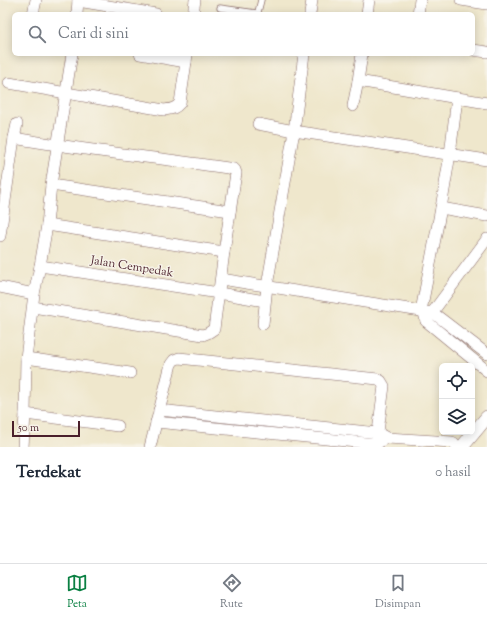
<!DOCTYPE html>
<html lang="id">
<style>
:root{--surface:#fff;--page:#f6f6f7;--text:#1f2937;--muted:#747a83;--line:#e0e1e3;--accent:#0b8043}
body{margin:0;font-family:"Sorts Mill Goudy",serif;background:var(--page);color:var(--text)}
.controls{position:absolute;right:12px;bottom:12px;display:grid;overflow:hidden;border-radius:6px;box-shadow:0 2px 10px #0003}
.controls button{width:36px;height:36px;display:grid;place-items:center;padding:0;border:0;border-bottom:1px solid var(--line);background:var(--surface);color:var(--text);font:20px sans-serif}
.scale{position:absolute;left:12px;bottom:10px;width:68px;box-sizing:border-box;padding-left:4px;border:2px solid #4a1f2b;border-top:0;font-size:11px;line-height:14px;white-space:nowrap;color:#4a1f2b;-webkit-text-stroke:3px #f7f3e8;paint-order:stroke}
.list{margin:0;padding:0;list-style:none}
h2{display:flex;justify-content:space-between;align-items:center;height:52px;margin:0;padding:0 16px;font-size:17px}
h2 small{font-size:13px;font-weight:400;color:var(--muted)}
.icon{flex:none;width:22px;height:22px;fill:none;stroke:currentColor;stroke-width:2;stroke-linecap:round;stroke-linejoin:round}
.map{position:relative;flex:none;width:487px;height:447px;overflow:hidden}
.search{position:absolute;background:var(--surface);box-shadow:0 2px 10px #0003;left:12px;right:12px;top:12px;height:44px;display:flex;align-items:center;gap:10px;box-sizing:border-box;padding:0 14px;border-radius:6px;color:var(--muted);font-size:15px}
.sheet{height:116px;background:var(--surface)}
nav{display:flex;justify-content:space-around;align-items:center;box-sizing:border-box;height:56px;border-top:1px solid var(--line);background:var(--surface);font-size:11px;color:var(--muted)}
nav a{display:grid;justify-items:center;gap:2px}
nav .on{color:var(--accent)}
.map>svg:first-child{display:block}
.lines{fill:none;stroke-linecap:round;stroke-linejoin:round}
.service-casing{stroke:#846563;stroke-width:7}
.minor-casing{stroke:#846563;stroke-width:12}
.tertiary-casing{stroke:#846563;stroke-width:14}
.service{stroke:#fff;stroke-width:5.5}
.minor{stroke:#fff;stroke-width:11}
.tertiary{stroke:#fff;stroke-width:13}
.labels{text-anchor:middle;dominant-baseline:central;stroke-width:3;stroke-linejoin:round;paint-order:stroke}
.street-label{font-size:12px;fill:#4a1f2b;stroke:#f7f3e8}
</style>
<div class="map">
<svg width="487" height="447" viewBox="0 0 487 447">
<rect width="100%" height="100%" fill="#f7f3e8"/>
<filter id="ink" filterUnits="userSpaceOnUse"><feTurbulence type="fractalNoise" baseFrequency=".025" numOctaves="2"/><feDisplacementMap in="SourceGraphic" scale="8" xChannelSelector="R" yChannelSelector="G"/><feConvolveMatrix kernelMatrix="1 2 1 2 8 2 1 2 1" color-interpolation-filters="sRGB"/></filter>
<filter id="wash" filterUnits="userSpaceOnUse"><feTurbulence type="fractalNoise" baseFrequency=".012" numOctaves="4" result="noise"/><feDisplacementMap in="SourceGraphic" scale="16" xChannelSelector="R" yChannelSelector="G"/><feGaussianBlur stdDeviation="0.9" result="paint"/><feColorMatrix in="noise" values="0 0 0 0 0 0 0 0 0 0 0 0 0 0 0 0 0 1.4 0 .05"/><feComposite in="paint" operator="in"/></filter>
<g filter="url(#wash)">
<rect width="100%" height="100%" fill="#efe7cc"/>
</g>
<g filter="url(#ink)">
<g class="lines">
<defs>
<polyline id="service" points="220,8 256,13 258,12 261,0"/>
<g id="minor">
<polyline points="461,0 487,4"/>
<polyline points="78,1 156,14"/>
<polyline points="33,14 36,0"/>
<polyline points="77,14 78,0"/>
<polyline points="193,14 195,0"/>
<polyline points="310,14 312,0"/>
<polyline points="367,14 369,0"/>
<polyline points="418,14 420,0"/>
<polyline points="473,50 487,52"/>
<polyline points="140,54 186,62 187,54"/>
<polyline points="362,54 358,81 487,103"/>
<path d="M9 83 164 110C171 109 175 109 180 103L186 62"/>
<polyline points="353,106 358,81"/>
<polyline points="258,124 294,131 487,160"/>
<path d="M14 138C87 151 161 158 234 169L235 170 236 173 224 252 214 329 208 333 203 335 33 307"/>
<polyline points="51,185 230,211"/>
<polyline points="441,208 487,216"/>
<polyline points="47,225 224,252"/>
<polyline points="0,236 14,138 17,124"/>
<polyline points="40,266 219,293 265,301"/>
<polyline points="221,279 421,311 424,313 426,321 487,371"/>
<polyline points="0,287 34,294"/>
<polyline points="421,311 441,208 450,154 457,98"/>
<polyline points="425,313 432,312 487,354"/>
<polyline points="426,321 487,239"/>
<polyline points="263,324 267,286 294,131 304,54"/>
<polyline points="26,358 130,373"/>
<polyline points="159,410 378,433 387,438 452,442 454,443 457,447"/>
<polyline points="25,414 118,426"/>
<polyline points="156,422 376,444 381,441"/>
<polyline points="23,447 25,414 26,358 34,294 40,266 47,225 51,185 72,54"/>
<polyline points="150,447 171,364 174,360 179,358 378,379 381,381 384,386 376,447"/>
</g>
<polyline id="tertiary" points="462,447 487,417"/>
</defs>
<use href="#service" class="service-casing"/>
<use href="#minor" class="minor-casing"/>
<use href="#tertiary" class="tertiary-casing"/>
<use href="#service" class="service"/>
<use href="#minor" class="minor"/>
<use href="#tertiary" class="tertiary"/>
</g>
</g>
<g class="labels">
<g class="street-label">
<text transform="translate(132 267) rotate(9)">Jalan Cempedak</text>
</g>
</g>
</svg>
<div class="controls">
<button><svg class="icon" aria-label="locate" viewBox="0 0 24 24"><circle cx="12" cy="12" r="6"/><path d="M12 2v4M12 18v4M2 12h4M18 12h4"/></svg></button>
<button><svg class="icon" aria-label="layers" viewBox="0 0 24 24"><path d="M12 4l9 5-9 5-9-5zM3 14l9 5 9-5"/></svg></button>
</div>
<div class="scale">50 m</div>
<div class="search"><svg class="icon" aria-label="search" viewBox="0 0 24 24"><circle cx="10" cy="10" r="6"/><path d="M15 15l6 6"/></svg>Cari di sini</div>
</div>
<section class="sheet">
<h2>Terdekat<small>0 hasil</small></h2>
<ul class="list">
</ul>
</section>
<nav>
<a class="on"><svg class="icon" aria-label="map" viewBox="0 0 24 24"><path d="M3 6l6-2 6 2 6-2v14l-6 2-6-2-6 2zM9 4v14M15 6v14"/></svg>Peta</a>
<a><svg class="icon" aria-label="directions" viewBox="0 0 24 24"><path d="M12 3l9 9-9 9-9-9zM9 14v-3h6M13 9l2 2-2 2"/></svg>Rute</a>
<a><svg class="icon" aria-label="saved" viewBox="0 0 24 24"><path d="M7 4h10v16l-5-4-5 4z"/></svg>Disimpan</a>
</nav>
